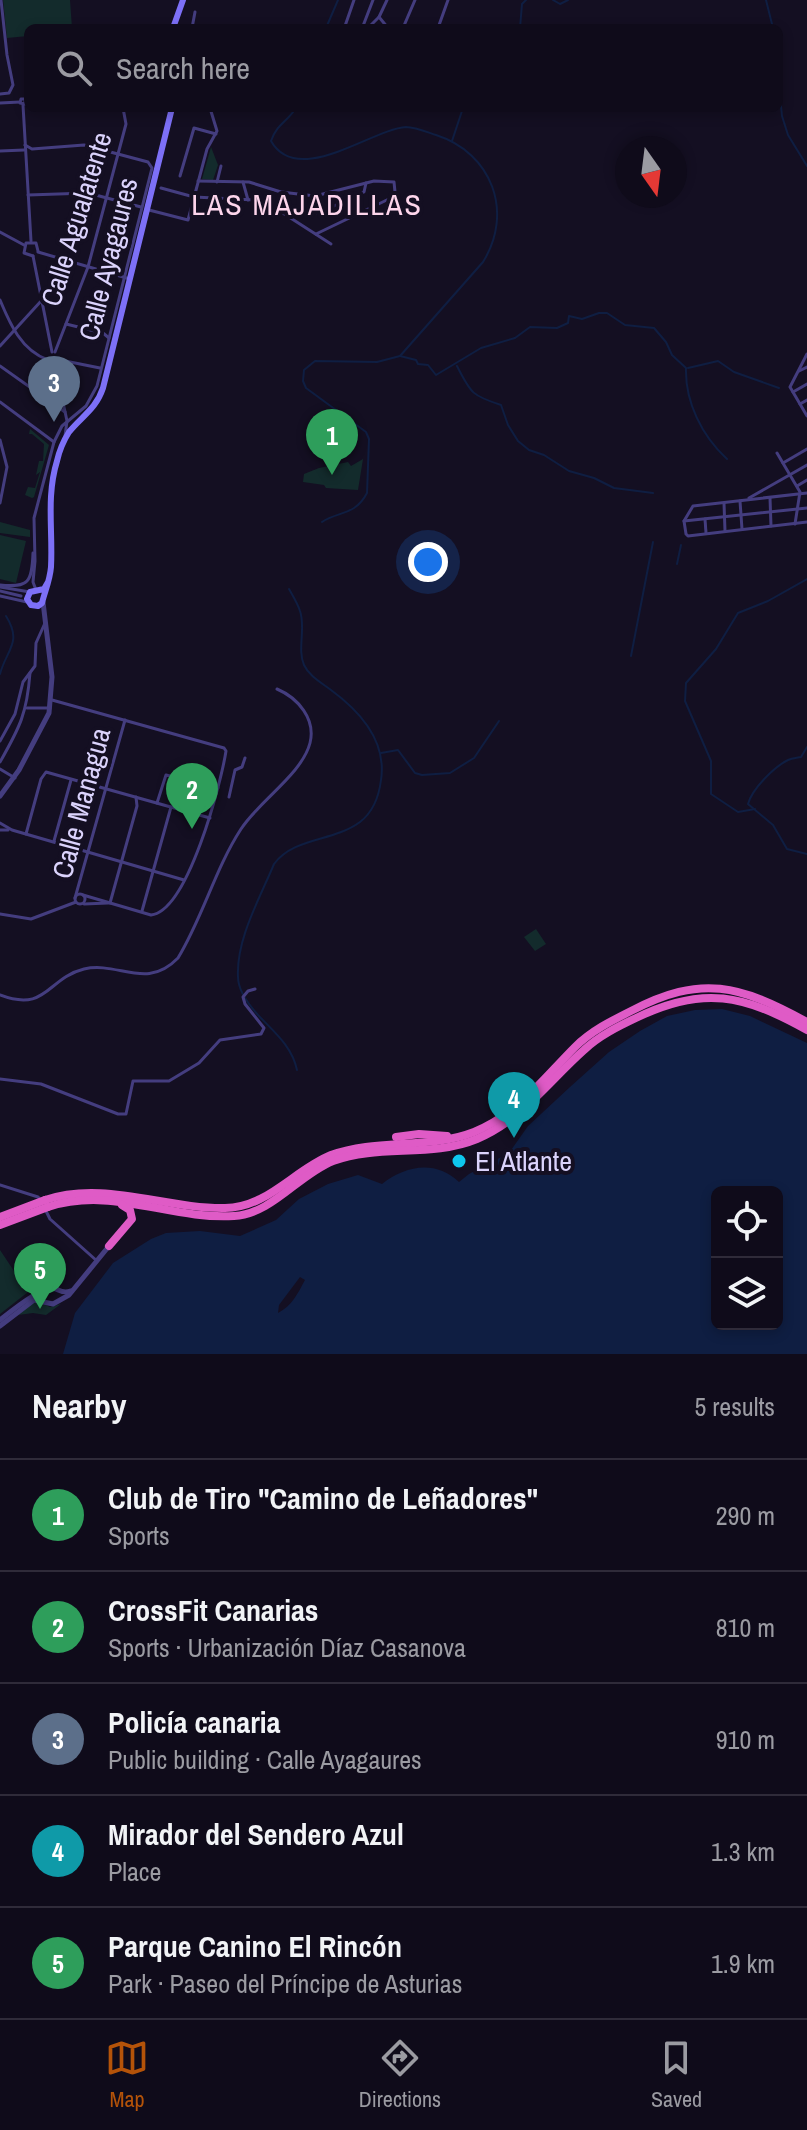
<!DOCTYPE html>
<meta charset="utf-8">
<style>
:root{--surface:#0f0b1a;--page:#1d1927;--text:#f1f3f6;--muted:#9b9ba2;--line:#2f2b39;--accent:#b45309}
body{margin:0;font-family:"Archivo Narrow",sans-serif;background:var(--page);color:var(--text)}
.controls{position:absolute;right:24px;bottom:24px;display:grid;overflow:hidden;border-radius:12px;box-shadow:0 4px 12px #0003}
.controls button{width:72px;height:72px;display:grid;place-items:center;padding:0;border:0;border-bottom:2px solid var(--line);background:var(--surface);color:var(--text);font:40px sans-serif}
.compass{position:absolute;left:615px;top:136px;width:72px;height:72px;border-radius:50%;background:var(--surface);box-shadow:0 4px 12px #0003;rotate:166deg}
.you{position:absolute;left:428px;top:562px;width:28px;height:28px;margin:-20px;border:6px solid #fff;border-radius:50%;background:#1a73e8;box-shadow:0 0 0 12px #1a73e833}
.badge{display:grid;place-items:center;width:52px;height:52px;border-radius:50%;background:var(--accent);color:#fff;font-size:26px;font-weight:700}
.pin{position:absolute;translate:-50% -66px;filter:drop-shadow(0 2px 4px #0008)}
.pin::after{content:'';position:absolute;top:42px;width:28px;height:24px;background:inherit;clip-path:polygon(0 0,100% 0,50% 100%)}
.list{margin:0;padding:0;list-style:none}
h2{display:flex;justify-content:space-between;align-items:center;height:104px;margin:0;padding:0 32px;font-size:34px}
h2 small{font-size:26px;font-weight:400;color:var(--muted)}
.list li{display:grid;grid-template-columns:52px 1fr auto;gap:24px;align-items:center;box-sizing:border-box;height:112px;padding:0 32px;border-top:2px solid var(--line)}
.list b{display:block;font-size:30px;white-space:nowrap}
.list p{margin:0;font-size:26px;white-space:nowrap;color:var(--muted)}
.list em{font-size:26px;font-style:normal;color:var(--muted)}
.icon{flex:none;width:44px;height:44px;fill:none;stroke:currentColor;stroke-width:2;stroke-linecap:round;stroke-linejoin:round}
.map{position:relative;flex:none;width:807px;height:1354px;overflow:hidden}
.search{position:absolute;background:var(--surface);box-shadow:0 4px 12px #0003;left:24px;right:24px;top:24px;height:88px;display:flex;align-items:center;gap:20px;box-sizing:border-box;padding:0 28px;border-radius:12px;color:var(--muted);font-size:30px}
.sheet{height:664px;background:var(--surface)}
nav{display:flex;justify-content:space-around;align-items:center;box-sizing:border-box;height:112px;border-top:2px solid var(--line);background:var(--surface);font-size:22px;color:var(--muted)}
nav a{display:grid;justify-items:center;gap:4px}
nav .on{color:var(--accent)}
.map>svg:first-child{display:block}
.green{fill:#132b2c}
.water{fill:#0f1e42;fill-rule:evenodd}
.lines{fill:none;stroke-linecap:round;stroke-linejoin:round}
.stream{stroke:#0f1e42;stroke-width:2}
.pedestrian{stroke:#443d7f;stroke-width:3}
.minor{stroke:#443d7f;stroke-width:3}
.tertiary{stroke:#443d7f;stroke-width:5}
.secondary{stroke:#7d70f7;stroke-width:6}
.trunk{stroke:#df5bc6;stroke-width:8}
.trunk-bridge{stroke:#df5bc6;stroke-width:8}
.poi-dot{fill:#0ec7ee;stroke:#140f22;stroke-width:3}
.labels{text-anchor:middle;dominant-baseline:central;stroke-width:8;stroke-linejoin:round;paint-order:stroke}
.street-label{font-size:28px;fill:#dbd3fc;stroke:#140f22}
.poi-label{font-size:28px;fill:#dbd3fc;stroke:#140f22;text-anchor:start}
.neighbourhood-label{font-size:30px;letter-spacing:2px;fill:#fdd5eb;stroke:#140f22}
</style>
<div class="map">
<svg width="807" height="1354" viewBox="0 0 807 1354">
<rect width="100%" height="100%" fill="#140f22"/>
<g class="green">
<polygon points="3,0 70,0 72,28 28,28 28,36 7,38"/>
<polygon points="211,147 218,165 213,180 202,179"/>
<polygon points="30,429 49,445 34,497 32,498 25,495 28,487 35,488 40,472 36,475 39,461 43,461 44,444 32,434 29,434"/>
<polygon points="363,459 358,490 326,488 324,485 303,482 304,474 319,468 348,462 351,466"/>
<polygon points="0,522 30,530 30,537 0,533"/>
<polygon points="0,535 26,541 16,583 0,579"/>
<polygon points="536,929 546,944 535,951 524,937"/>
<polygon points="0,1250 28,1292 0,1314"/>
<polygon points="39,1302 50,1307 61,1304 46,1315 33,1313 18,1315 33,1303"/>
</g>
<path class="water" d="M722 1009 750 1016 807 1043V1354H63L75 1313 113 1263 151 1239 166 1233 200 1231 240 1236 276 1220 299 1199 328 1184 358 1175 382 1184C406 1165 436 1160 459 1182L469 1174 509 1153 528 1126 570 1087 609 1052 640 1031 667 1016 695 1010ZM777 1192V1324H717V1192ZM300 1277 305 1280C298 1293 292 1306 278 1313L279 1305Z"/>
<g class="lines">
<g class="stream">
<polyline points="553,0 560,4 568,0"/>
<polyline points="766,0 773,28"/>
<polyline points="326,28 338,0"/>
<polyline points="520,28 522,4 526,0"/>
<polyline points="779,86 782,116 788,135 807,166"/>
<path d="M296 108C288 121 276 125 271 141 298 188 372 129 406 127 415 127 427 132 436 135 492 153 514 212 483 262L400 356 377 362 315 361 304 370 303 381 306 388 366 432 369 439 367 493C355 516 338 511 322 522"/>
<polyline points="452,141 463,108"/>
<path d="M400 356 416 360 418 364 428 365 436 375 481 348 515 338 530 327 557 328 568 323 569 316 582 319 599 313H607L625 325 654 328 666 342 672 355 686 368C685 402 702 436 727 459"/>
<path d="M457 366C471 394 473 396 501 405L508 425 518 441 529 450 544 455 569 471 594 478 614 488 653 493"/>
<polyline points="688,368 718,361 734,372 779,388"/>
<polyline points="677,564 681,545"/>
<path d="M289 589C293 596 298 604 300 611 306 628 297 649 304 665 309 676 322 683 331 690 361 712 387 741 381 780 379 796 373 812 360 822 333 842 294 837 274 864 260 898 236 939 238 977 238 990 249 1005 258 1015 274 1032 292 1046 297 1070"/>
<polyline points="631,656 653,542"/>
<path d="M0 674C6 650 23 643 6 616"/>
<path d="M807 747 801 757C796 758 792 758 788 760 774 767 752 789 748 804L773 825 787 849 807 854"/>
<polyline points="381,753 398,750 415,773 422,775 450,773 474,758 499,721"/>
<polyline points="755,809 738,812 711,794 711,761 685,701 686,683 716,649 738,613 768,601 807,579"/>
</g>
<polyline class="pedestrian" points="0,591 21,596"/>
<g class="minor">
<polyline points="379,17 388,28"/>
<polyline points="345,26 354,0"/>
<polyline points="192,28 195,12"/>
<polyline points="366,28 363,26 373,0"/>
<polyline points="368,28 379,17 387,0"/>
<polyline points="403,28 415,0"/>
<polyline points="438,28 448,0"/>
<polyline points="0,94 9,93 13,85 7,55 1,0"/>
<polygon points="21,99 25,99 25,104 20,103"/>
<polyline points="0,103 20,102"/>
<polyline points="23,105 31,241"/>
<polyline points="25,145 32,149 84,145 148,162 152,168 97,386 86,406 62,426 54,442 34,518 35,561 33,582 36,590"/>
<polyline points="0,151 24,150"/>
<polyline points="180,176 194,128 216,134"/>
<polyline points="198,181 249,182 281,192 315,196 374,181 394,182 395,192 391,198 316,234"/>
<polyline points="217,182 221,166"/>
<polyline points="243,182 248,200"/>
<polyline points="161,188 194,197 255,200 272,206 319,213 364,192 366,183"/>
<polyline points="28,195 88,193 141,207"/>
<polyline points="275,208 331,244"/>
<polyline points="149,210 188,220 207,149 217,131 210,108"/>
<polyline points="314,212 315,196"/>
<polyline points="0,232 24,245"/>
<polyline points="38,252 130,279"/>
<polyline points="33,256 52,352"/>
<polyline points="33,256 24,253 26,243 36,243 38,251"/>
<path d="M0 300C10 324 21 350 48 360"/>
<polyline points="66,324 103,333 109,338"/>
<polyline points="0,346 42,300"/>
<polyline points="55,352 88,267 126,124 123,108"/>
<polyline points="807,354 790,387 807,416"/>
<polyline points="60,360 100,368"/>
<polyline points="55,365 67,421 65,436"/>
<polyline points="0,366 65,412"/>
<polyline points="799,371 807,367"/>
<polyline points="793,392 807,384"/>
<polyline points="0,402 54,442"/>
<polyline points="800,404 807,400"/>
<polyline points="0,440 7,467 0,503"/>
<polyline points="777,453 800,492 795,524"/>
<polyline points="783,463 807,449"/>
<polyline points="797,486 807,480"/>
<polyline points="807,493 693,506 684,521 686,534 688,536 807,522"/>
<polyline points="749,498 807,465"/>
<polyline points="770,498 771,526"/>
<polyline points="740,501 742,529"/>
<polyline points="724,503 725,531"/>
<polyline points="705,519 706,533"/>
<polyline points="684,521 807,508"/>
<path d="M0 585C29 588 32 582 33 553"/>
<polyline points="0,587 30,592"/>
<polyline points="0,596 27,602"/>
<path d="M52 700 224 748 226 751C221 783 188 911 151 915L83 895"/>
<polyline points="27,708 50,708"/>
<polyline points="0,741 15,714 23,682 35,666 36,643 45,623"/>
<path d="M0 762C20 727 27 713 30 673"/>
<polyline points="0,769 15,778"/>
<polyline points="229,797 235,770 242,767 245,758"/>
<polyline points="157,803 166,775 218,788"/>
<polyline points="0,823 12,830 184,880"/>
<polyline points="0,830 8,830"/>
<polyline points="26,834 41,779 46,772 210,818"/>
<polyline points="54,841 71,780"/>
<circle cx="80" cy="899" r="5"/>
<polyline points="75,898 125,720"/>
<polyline points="110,903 137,806 136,797"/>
<polyline points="84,904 108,903"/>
<polyline points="142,911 171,807"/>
<polyline points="0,914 31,919 76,902"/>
<path d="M0 995C47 1013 47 978 84 969 119 961 146 991 178 958 203 917 215 869 241 829 259 801 302 774 310 743 316 719 298 698 277 689"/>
<polyline points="0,1079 41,1084 118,1114 126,1114 133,1081 169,1081 199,1063 220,1040 261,1034 264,1028 245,1004 243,997 248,991 255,989"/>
<polyline points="0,1185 38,1197 41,1200"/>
<polyline points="46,1211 50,1219 97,1261"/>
</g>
<g class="tertiary">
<polyline points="0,796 19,770 49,713 52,677 43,602"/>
<path d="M0 1320C10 1312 41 1287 52 1288 60 1289 61 1294 71 1291"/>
<polyline points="0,1326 34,1300 53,1304 69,1295 109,1246"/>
</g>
<g class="secondary">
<polyline points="173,28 183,0"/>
<path d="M48 582 44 589 30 592 27 599 31 605 38 606 42 603C45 591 50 580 51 567 53 531 46 497 57 461 59 452 64 440 69 432 82 416 96 409 103 388L172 108"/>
</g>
<g class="trunk">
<polyline points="396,1137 419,1134 447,1136"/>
<path d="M45 1200C104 1180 165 1209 225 1208 267 1208 294 1170 331 1155 377 1138 428 1150 474 1132 518 1114 543 1079 575 1047 591 1031 611 1021 631 1011 702 974 739 985 807 1022"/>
<path d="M48 1207C112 1186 170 1220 234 1216 272 1214 298 1175 333 1161 379 1144 431 1158 477 1139 522 1120 549 1081 584 1050 599 1036 617 1027 636 1018 703 985 744 995 807 1030"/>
<polyline points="109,1246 132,1219 130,1210 122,1205"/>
</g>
<g class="trunk-bridge">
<polyline points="0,1217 45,1200"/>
<polyline points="0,1225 48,1207"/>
</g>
</g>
<circle class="poi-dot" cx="459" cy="1161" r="8"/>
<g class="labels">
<g class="street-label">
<text transform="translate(76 219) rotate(-73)">Calle Agualatente</text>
<text transform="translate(108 259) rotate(-76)">Calle Ayagaures</text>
<text transform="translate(81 803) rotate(-75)">Calle Managua</text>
</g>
<g class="poi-label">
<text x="475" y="1161">El Atlante</text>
</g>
<g class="neighbourhood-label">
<text x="307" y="204">LAS MAJADILLAS</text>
</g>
</g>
</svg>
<div class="controls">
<button><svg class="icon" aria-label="locate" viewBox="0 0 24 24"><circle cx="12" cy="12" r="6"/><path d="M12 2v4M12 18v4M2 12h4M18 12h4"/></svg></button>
<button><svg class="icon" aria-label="layers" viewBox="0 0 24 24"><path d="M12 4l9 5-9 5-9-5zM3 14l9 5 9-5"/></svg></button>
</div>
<svg class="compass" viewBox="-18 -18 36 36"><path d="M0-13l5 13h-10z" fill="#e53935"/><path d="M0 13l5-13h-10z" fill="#9b9ba2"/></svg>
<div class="you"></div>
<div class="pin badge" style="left:332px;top:475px;background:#2e9e5b">1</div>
<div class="pin badge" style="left:192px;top:829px;background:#2e9e5b">2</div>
<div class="pin badge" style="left:54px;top:422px;background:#5c6f8a">3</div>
<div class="pin badge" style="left:514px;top:1138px;background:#0f9aa8">4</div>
<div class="pin badge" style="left:40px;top:1309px;background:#2e9e5b">5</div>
<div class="search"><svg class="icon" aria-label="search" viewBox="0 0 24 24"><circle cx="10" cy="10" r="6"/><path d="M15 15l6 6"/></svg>Search here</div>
</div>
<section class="sheet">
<h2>Nearby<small>5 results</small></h2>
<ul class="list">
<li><span class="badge" style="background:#2e9e5b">1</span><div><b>Club de Tiro &quot;Camino de Leñadores&quot;</b><p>Sports</p></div><em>290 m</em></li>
<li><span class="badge" style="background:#2e9e5b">2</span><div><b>CrossFit Canarias</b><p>Sports · Urbanización Díaz Casanova</p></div><em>810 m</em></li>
<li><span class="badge" style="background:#5c6f8a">3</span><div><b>Policía canaria</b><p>Public building · Calle Ayagaures</p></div><em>910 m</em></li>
<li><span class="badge" style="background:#0f9aa8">4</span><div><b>Mirador del Sendero Azul</b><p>Place</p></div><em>1.3 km</em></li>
<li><span class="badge" style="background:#2e9e5b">5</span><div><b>Parque Canino El Rincón</b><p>Park · Paseo del Príncipe de Asturias</p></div><em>1.9 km</em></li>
</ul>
</section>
<nav>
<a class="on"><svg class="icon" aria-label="map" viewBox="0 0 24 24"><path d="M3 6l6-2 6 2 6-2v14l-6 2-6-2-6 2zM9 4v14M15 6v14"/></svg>Map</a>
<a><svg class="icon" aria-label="directions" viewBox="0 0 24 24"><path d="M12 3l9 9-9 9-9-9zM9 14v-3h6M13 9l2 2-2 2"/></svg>Directions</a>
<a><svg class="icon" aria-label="saved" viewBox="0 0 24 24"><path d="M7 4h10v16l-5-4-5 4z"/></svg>Saved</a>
</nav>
